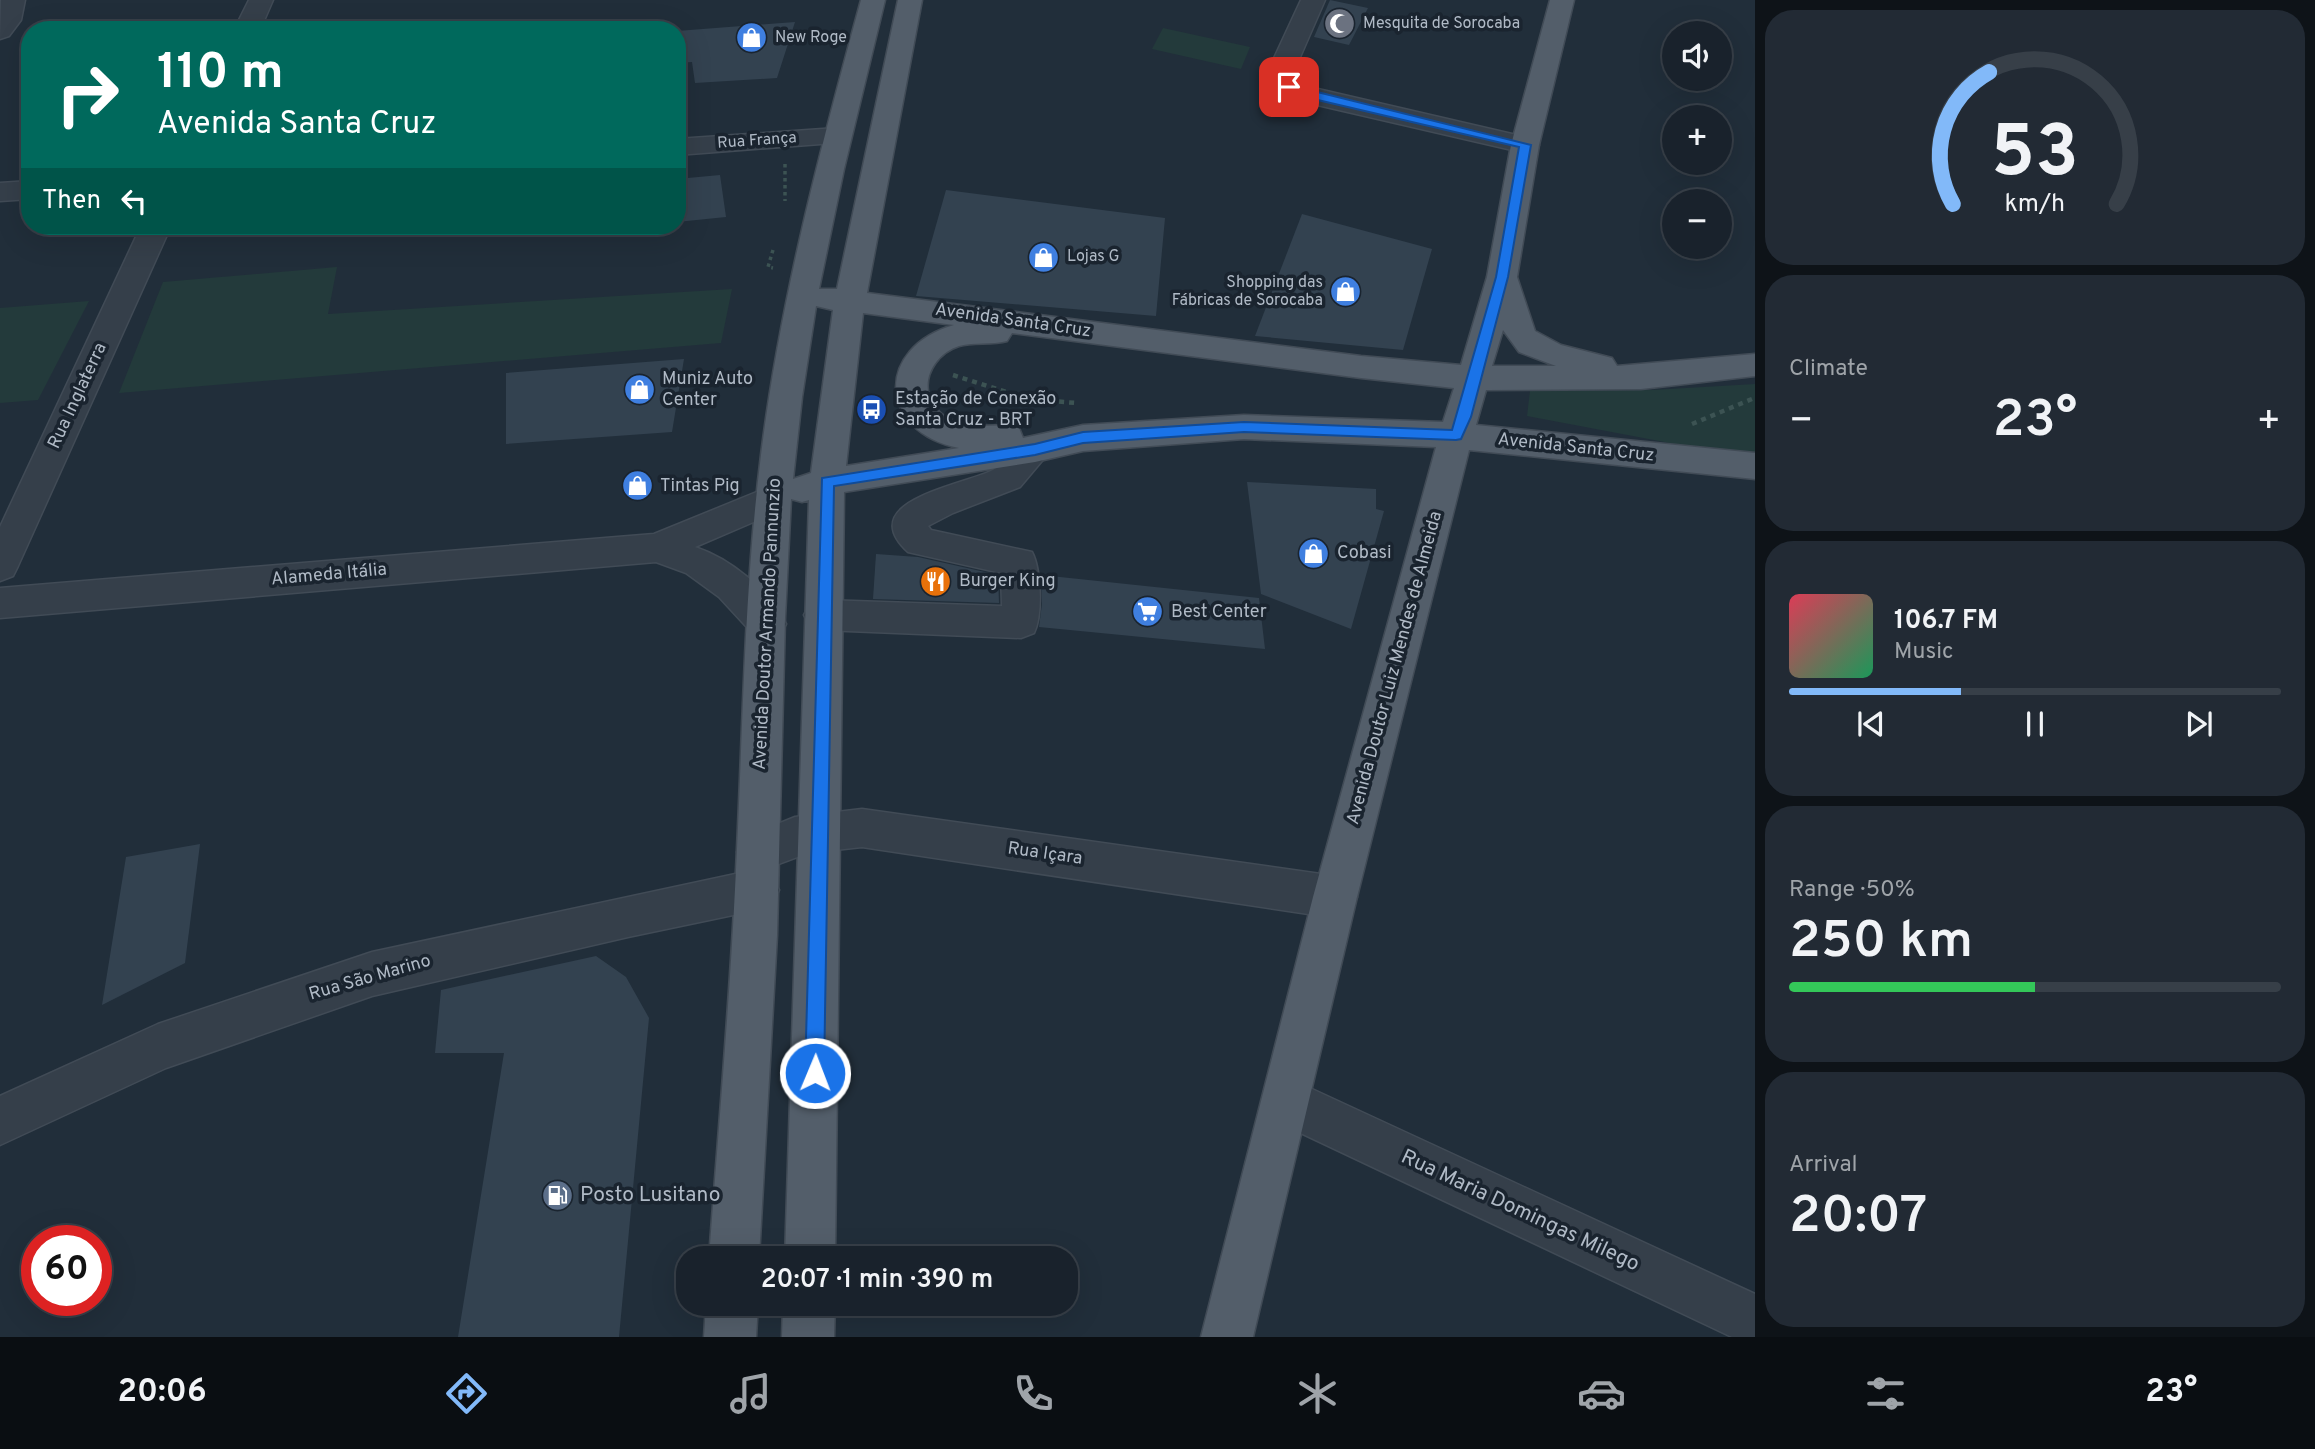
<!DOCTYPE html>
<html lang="en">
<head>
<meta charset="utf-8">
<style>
	body { margin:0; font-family:Overpass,sans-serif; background:#222a34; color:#f1f3f6; height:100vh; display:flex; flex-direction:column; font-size:26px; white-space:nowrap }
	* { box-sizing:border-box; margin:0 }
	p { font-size:23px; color:#9fa4a9 }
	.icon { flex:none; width:38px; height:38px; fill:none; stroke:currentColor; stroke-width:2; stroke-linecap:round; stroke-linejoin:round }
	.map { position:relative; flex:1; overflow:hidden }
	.panel { display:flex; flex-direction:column; gap:10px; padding:10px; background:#0e1318; width:560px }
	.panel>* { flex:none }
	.hud { position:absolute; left:21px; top:21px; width:665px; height:214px; border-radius:28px; box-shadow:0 7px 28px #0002,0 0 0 2px #373f48; background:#00695c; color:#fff; overflow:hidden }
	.fabs { position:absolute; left:1662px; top:21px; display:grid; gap:14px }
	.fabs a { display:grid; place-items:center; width:70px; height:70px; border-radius:50%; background:#19222c; box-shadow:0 7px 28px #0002,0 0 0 2px #373f48; font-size:35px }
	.speed { position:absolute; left:21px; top:1225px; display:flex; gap:14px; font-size:35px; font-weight:700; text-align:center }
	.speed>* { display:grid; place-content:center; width:91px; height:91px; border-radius:50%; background:#19222c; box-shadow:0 7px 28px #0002,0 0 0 2px #373f48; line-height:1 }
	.speed .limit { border:10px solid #d22; background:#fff; color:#111 }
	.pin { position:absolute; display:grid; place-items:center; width:60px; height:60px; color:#fff; margin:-30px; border-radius:14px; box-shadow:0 4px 10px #0006 }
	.me { position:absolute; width:77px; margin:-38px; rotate:1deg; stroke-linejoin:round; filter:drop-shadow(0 0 5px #0008) }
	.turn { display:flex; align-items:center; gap:24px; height:147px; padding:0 21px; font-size:32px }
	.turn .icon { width:91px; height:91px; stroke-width:2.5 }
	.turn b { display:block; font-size:49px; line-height:60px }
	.then { display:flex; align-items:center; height:66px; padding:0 21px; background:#0003; gap:14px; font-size:26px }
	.big { font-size:52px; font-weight:600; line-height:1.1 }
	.panel .tile { flex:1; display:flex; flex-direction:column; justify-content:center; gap:10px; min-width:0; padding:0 24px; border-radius:28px; background:#222a34 }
	.panel .dial { align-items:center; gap:0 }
	.dial svg { height:182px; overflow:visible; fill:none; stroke:#373f48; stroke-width:7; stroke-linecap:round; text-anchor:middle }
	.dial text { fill:#f1f3f6; stroke:none }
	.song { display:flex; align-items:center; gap:21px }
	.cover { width:84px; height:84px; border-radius:10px; background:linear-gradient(135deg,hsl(350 70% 55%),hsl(150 70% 35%)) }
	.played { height:7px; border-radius:4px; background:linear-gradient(90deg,#82b9f9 35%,#373f48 35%) }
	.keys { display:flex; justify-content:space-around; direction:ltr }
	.heat { display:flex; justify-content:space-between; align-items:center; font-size:38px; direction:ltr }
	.charge { height:10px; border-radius:5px; background:linear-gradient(90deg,#34c759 50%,#373f48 0) }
	.trip { position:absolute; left:676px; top:1246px; width:402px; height:70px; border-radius:28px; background:#19222c; box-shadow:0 7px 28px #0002,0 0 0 2px #373f48; font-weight:600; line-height:70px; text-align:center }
	.dock { display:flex; height:112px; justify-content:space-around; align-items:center; background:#0a0e12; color:#9fa4a9 }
	.dock .icon { width:49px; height:49px }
	.dock .selected { color:#82b9f9 }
	.dock b { font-size:32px; color:#f1f3f6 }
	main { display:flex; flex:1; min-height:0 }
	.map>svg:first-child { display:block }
	.green { fill:#233a3b }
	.building { fill:#334250 }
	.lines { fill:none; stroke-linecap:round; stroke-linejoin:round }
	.minor-casing { stroke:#414b56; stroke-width:3 }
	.major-casing { stroke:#414b56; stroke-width:3 }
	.path-far1 { stroke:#3c5353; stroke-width:3.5; stroke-dasharray:3.5 3.5; stroke-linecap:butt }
	.path { stroke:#3c5353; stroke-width:4.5; stroke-dasharray:5 5; stroke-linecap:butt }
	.minor { fill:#353f4a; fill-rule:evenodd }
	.major { fill:#535e6a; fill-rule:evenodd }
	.route { fill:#1a73e8; stroke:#114b97; stroke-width:2 }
	.labels { text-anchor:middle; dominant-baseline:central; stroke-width:7; stroke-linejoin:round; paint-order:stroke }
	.far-poi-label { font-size:16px; fill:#b0bac6; stroke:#1a242f; text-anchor:start }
	.far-street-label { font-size:16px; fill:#b0bac6; stroke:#1a242f }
	.street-label { font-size:18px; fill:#b0bac6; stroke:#1a242f }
	.poi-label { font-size:18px; fill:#b0bac6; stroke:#1a242f; text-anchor:start }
	.near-poi-label { font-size:21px; fill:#b0bac6; stroke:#1a242f; text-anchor:start }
	.near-street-label { font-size:21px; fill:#b0bac6; stroke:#1a242f }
</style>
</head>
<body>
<main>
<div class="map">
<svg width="1755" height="1337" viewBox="0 0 1755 1337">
	<rect width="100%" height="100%" fill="#212e3a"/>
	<g class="green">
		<polygon points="1163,28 1250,47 1241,69 1152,49"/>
		<polygon points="337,267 328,314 732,289 721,343 119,393 163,282"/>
		<polygon points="89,301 38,400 0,403 0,308"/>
		<polygon points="1755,384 1755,454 1691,447 1527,416 1530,391 1652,390"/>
	</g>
	<g class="building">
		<polygon points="1330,0 1368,8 1349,45 1314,37"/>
		<polygon points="795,22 777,78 695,83 692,62 677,63 677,31"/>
		<polygon points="720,175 726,217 677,222 677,179"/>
		<polygon points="946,190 1165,218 1156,316 916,296"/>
		<polygon points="1302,214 1432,249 1403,350 1255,336"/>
		<polygon points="684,359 672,432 506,444 506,373"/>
		<polygon points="1247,482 1376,489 1376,509 1384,511 1351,629 1261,594"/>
		<polygon points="876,554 918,557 998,575 999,603 873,599"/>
		<polygon points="1041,575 1259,598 1265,649 1039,627 1042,604"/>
		<polygon points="200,844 185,963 102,1005 126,857"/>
		<polygon points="596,956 626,977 649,1018 619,1337 458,1337 504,1053 435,1053 441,990"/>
	</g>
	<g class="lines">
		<defs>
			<g id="minor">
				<polygon points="1,0 25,0 21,20 9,36 0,39"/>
				<polygon points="249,0 273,0 260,30 234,30"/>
				<polygon points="1301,0 1325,0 1294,71 1297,79 1305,86 1525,137 1535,139 1539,145 1535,151 1525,153 1287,98 1276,88 1268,71"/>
				<polygon points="837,128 847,130 851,136 847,142 677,155 677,139"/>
				<polygon points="30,181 30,199 0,201 0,183"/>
				<polygon points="141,226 171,226 18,566 13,576 0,581 0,527"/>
				<path d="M1035,436L1047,440L1052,449L1020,487L953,513L928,526L931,530L1032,552C1041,569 1043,615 1034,633L1021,638L823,630L810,626L804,615L810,604L823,600L1002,606L1001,573L908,552C853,501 961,486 993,470C1010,461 1016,442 1035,436Z"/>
				<path d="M774,485L786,488L791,498L786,508L695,547C731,559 769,590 786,624L780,635L767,640L754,635L719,597L686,573L656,562L0,618V588L654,534Z"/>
				<polygon points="862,809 1335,876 1350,882 1357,897 1350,912 1335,918 862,847 808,853 760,871 772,876 779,890 772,904 757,910 628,937 372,996 166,1068 0,1145 0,1096 158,1024 372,952 754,870 743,866 737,852 743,838 795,817"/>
				<polygon points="1286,1077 1755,1294 1755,1337 1732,1337 1269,1118 1262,1101 1269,1084"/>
			</g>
			<g id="major">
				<path d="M861,0H885L844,169L819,289H837L898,0H922L867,293L1361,356L1461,365L1487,277L1511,145L1550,0H1574L1539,145L1517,277L1535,331L1561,345L1612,358L1617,366L1755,354V376L1641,389L1486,390L1476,425L1755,453V479L1469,450L1357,897L1253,1337H1201L1313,897L1436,447L1244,439L1083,451L1035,462L844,492L835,1258H785L809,500L802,502L791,499L785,618L777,935L759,1258H709C718,1135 729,1012 735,889C743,744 743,599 761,455C780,301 820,150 861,0ZM816,306L833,310L811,473L793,479L802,397ZM863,313L954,325C874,348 878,432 959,448L846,466ZM1503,330L1519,352L1556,366H1492ZM1012,333L1361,378L1454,388L1443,422L1244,415L1083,425L1023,438L1019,428C998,422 975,430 955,422C941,416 931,406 928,391C925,371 940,352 959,346C975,342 991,345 1007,341Z"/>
				<polygon points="706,1304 758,1304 756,1337 704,1337"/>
				<polygon points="783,1304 835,1304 834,1337 782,1337"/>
			</g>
		</defs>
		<use href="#minor" class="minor-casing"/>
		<use href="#major" class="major-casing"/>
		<g class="path-far1">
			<polyline points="785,164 785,201"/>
			<polyline points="773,250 768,267 773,268"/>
		</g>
		<g class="path">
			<polyline points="953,375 1028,399 1076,403"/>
			<polyline points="1692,424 1752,399"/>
		</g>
		<use href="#minor" class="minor"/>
		<use href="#major" class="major"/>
	</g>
	<polygon class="route" points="1285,84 1531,145 1508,277 1471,417 1461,439 1456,440 1244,432 1083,443 1035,455 834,486 824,1073 822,1080 815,1083 808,1080 805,1073 822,478 1035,444 1083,432 1244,422 1452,430 1496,277 1519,147 1292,94 1285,89"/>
	<defs>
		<symbol id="mosque-disc" viewBox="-11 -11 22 22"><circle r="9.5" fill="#6b7280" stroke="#1a242f"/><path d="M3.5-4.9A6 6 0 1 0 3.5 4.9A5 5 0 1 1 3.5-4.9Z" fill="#fff"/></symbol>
		<symbol id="shop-disc" viewBox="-11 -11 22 22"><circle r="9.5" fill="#3f7fe0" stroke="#1a242f"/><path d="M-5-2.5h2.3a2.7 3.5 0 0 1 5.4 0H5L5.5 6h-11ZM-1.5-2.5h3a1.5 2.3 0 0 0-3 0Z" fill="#fff"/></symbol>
		<symbol id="bus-disc" viewBox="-11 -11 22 22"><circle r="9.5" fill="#1a4fb4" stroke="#1a242f"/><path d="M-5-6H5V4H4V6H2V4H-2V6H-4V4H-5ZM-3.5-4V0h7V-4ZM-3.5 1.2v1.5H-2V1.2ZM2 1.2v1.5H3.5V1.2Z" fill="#fff"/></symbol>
		<symbol id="restaurant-disc" viewBox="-11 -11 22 22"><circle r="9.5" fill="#e8710a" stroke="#1a242f"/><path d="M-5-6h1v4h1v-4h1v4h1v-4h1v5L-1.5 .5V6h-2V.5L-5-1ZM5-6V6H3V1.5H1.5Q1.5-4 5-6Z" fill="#fff"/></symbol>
		<symbol id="supermarket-disc" viewBox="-11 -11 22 22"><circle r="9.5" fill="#3f7fe0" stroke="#1a242f"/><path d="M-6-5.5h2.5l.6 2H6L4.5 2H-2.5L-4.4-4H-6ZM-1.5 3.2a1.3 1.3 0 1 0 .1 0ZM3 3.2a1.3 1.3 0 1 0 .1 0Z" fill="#fff"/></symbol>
		<symbol id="fuel-disc" viewBox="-11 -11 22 22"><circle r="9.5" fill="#5c6f8a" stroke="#1a242f"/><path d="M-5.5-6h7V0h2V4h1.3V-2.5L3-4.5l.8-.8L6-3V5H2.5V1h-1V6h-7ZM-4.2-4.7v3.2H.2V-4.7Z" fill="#fff"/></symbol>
	</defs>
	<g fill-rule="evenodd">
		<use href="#mosque-disc" x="1322" y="6" width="35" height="35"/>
		<use href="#shop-disc" x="734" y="20" width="35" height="35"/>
		<use href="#shop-disc" x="1026" y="240" width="35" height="35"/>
		<use href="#shop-disc" x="1328" y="274" width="35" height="35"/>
		<use href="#shop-disc" x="622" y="372" width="35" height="35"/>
		<use href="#bus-disc" x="854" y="392" width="35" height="35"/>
		<use href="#shop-disc" x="620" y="468" width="35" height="35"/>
		<use href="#shop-disc" x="1296" y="536" width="35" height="35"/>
		<use href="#restaurant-disc" x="918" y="564" width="35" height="35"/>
		<use href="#supermarket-disc" x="1130" y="594" width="35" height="35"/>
		<use href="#fuel-disc" x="540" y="1178" width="35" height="35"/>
	</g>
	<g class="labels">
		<g class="far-poi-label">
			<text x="1363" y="24">Mesquita de Sorocaba</text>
			<text x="775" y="38">New Roge</text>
			<text x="1067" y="257">Lojas G</text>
			<text x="1323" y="283" text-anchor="end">Shopping das<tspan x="1323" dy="18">Fábricas de Sorocaba</tspan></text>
		</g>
		<g class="far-street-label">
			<text transform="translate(757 141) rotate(-4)">Rua França</text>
		</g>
		<g class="street-label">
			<text transform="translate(1013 321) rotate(8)">Avenida Santa Cruz</text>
			<text transform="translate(78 396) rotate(-65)">Rua Inglaterra</text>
			<text transform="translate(1576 448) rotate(6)">Avenida Santa Cruz</text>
			<text transform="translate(329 575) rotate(-5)">Alameda Itália</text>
			<text transform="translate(768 624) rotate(-87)">Avenida Doutor Armando Pannunzio</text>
			<text transform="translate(1395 668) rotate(-75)">Avenida Doutor Luiz Mendes de Almeida</text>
			<text transform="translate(1045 854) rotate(8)">Rua Içara</text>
			<text transform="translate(370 978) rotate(-16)">Rua São Marino</text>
		</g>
		<g class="poi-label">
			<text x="662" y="379">Muniz Auto<tspan x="662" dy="21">Center</tspan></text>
			<text x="895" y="399">Estação de Conexão<tspan x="895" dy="21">Santa Cruz - BRT</tspan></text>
			<text x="660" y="486">Tintas Pig</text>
			<text x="1337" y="553">Cobasi</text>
			<text x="959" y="581">Burger King</text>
			<text x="1171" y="612">Best Center</text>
		</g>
		<g class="near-poi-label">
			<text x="580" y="1195">Posto Lusitano</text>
		</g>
		<g class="near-street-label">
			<text transform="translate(1520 1211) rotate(25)">Rua Maria Domingas Milego</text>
		</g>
	</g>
</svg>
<div class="fabs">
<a><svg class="icon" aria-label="sound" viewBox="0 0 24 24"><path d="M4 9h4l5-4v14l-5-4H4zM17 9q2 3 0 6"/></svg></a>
<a>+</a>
<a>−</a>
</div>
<div class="speed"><div class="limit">60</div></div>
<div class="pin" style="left:1289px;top:87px;background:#d93025"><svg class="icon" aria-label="arrive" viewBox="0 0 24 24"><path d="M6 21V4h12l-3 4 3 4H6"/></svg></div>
<svg class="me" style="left:815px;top:1073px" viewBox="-20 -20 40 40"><circle r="17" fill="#1a73e8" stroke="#fff" stroke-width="3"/><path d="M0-11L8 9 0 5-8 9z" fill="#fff"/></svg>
<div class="trip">20:07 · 1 min · 390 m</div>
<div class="hud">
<div class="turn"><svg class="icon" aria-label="right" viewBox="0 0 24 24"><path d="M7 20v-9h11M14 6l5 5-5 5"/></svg><div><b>110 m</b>Avenida Santa Cruz</div></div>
<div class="then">Then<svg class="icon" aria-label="left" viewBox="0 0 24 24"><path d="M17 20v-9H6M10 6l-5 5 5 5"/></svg></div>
</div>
</div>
<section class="panel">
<div class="tile dial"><svg viewBox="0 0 100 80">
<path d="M14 69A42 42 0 1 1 86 69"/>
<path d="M14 69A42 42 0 0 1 30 11" stroke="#82b9f9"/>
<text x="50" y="56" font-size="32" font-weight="700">53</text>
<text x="50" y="72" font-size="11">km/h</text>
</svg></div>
<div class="tile"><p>Climate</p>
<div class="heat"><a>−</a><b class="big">23°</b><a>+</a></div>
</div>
<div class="tile">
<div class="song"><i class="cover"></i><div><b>106.7 FM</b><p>Music</p></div></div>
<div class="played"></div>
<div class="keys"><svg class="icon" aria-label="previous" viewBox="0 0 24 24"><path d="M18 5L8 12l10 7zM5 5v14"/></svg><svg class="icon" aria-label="pause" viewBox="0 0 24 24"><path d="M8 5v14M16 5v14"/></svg><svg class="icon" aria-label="next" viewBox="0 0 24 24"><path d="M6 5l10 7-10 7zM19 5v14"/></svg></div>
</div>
<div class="tile"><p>Range · 50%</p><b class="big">250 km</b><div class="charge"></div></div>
<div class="tile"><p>Arrival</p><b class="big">20:07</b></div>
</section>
</main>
<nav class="dock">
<b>20:06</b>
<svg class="icon selected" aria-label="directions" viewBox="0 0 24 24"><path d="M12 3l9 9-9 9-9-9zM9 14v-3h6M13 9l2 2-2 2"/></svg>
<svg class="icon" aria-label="music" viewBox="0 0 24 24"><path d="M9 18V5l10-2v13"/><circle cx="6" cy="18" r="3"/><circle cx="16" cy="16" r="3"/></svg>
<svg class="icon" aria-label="phone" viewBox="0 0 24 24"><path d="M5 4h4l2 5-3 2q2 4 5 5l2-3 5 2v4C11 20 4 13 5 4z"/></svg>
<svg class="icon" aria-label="climate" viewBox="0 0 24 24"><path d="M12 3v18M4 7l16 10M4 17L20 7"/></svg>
<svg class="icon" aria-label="car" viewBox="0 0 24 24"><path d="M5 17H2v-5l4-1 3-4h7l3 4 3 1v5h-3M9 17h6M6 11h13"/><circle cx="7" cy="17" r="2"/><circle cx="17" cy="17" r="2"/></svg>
<svg class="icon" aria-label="filters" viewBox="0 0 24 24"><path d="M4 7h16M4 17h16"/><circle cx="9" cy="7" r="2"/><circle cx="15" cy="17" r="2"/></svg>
<b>23°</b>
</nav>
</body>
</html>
